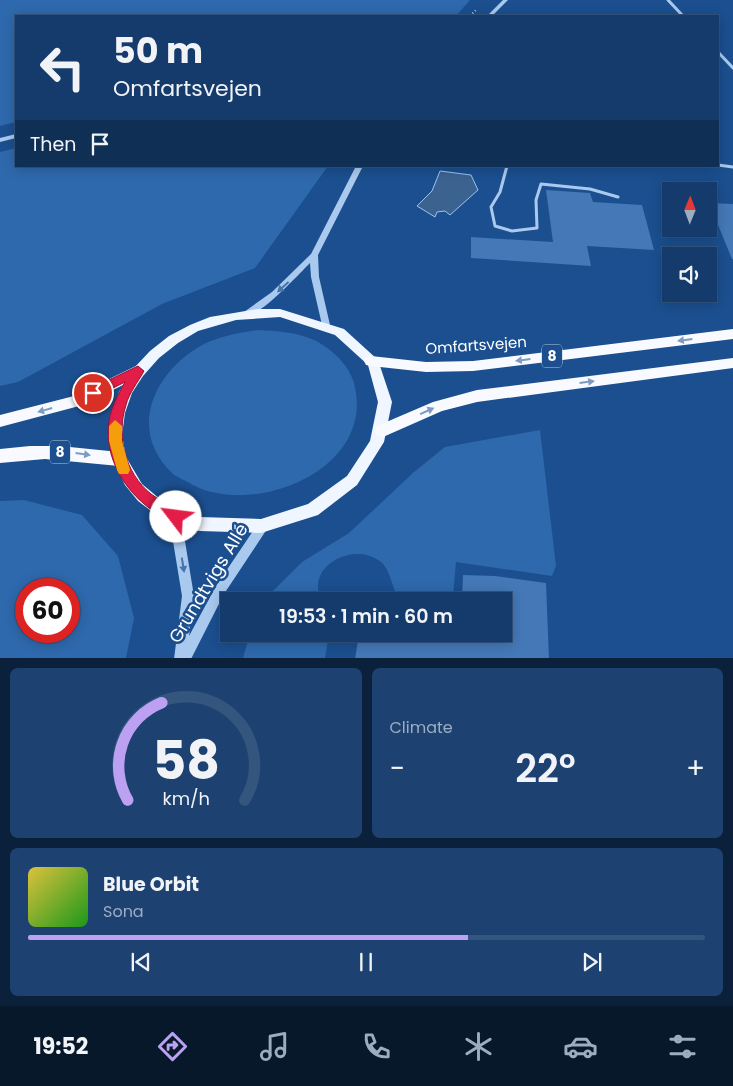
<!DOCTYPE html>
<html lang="en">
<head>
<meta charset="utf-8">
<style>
	body { margin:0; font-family:Poppins,sans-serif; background:#1d4271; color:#f1f3f6; height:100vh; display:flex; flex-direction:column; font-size:19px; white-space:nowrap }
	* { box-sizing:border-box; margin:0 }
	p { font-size:16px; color:#9dadc1 }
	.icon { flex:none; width:28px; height:28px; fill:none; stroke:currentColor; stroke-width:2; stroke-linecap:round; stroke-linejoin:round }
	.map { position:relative; height:658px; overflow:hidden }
	.details { display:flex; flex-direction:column; gap:10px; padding:10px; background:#0b203b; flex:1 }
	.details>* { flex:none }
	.hud { position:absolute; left:15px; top:15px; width:704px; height:152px; border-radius:0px; box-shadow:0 2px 12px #0003,0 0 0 1px #33557e; background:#143b6b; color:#f1f3f6; overflow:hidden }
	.needle { width:32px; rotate:1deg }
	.tools { position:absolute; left:662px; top:182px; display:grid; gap:10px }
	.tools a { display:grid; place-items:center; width:55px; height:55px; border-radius:0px; background:#143b6b; box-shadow:0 2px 12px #0003,0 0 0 1px #33557e; font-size:25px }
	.speed { position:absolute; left:15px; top:578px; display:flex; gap:10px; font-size:25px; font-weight:700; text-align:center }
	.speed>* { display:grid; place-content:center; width:65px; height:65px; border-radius:50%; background:#143b6b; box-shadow:0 2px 12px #0003,0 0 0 1px #33557e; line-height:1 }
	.speed .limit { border:8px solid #d22; background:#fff; color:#111 }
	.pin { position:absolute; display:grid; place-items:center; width:42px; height:42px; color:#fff; margin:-21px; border:2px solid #fff; border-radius:50%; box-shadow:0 1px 5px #0007 }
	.me { position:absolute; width:55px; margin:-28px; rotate:300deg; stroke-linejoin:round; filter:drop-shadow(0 0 4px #0008) }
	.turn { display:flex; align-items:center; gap:18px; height:105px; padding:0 15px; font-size:22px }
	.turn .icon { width:65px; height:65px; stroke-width:2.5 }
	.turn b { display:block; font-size:35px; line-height:42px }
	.then { display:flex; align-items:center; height:48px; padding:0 15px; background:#0003; gap:10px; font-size:19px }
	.big { font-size:38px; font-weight:600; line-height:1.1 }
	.details .tile { flex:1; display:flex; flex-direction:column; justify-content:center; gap:8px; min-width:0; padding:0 18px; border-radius:8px; background:#1d4271 }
	.details .dial { align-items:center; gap:0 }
	.dial svg { height:130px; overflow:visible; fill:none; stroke:#33557e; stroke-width:7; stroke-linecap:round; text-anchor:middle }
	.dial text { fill:#f1f3f6; stroke:none }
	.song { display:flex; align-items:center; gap:15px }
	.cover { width:60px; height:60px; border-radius:8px; background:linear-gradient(135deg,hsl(50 70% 55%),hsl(120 70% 35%)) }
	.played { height:5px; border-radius:2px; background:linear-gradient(90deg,#bca0f2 65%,#33557e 65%) }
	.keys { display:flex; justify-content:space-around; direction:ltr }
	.heat { display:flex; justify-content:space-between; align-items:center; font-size:28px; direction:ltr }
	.details .tiles { flex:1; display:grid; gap:10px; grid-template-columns:1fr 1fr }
	.tile:last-child { grid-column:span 2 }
	.trip { position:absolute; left:220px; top:592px; width:292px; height:50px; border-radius:0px; background:#143b6b; box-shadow:0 2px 12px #0003,0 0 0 1px #33557e; font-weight:600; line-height:50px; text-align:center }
	.tab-bar { display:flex; height:80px; justify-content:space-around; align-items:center; background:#08182b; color:#9dadc1 }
	.tab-bar .icon { width:35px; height:35px }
	.tab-bar .on { color:#bca0f2 }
	.tab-bar b { font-size:22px; color:#f1f3f6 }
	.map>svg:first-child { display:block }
	.green { fill:#2e69ad; fill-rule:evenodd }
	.water { fill:#3c6290; stroke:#9cc4f0 }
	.building { fill:#4478b7 }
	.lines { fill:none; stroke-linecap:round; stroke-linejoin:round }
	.path { stroke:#a9c9ee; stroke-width:2; stroke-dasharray:1 2.5; stroke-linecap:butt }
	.service { stroke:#a9c9ee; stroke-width:3 }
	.minor { stroke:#a9c9ee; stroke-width:3 }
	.tertiary { fill:#a9c9ee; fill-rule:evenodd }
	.primary { fill:#f0f6ff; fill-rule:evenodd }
	.trunk { fill:#f8faff; fill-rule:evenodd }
	.oneway { fill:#4674ac }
	.oneway2 { fill:#7e9cc1 }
	.route { fill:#e11d48; stroke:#92132f }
	.slow { fill:#f59e0b }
	.labels { text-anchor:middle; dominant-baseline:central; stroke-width:5; stroke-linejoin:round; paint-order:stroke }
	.shield { fill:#1b4f8f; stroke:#bbcadd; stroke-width:1 }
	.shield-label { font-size:14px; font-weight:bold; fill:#fff }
	.street-label { font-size:15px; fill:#fff; stroke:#1b4f8f }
	.near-street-label { font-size:18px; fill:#fff; stroke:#1b4f8f }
</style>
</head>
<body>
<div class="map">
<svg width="733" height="659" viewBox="0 0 733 659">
	<rect width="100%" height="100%" fill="#1b4f8f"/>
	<g class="green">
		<polygon points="0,0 470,0 456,16 16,16 16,122 0,126"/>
		<polygon points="16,148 16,166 328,166 255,268 162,304 18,382 0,386 0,152"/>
		<path d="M258,330C277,331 296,332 314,340C331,348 349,365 354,383C370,443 316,484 263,493C239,497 214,496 193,485C187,481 178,478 173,474C128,432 152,376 197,348C215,337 237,333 258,330Z"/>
		<path d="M540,430L556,566L552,576L456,562L453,596L395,591C391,581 388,565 378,560C351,542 304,568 322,601H263L302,562L349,533L414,472L445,447Z"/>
		<path d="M24,500L82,515L118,556L134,618L126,658H0V501ZM26,589H69V631H26Z"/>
		<polygon points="250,634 329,634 325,658 243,658"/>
	</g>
	<polygon class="water" points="440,171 471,175 478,190 450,215 445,211 437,212 435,217 417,206 432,191"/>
	<g class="building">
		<polygon points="546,190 590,193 593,202 642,205 654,250 587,246 591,266 471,258 471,237 553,242"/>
		<polygon points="709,203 733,204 733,259 732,259"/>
		<polygon points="463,575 495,576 546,583 549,659 355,659 359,634 504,634 504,601 462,601"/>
		<polygon points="365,591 391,595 390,601 363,601"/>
	</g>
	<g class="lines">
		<polyline class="path" points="470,16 477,9"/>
		<g class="service">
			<polyline points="718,165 733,167"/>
			<polyline points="507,166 500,192 491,207 495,226 512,231 537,228 536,200 541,184 590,189 618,197"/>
		</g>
		<g class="minor">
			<polyline points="668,0 683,16"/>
			<polyline points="718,52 733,68"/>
		</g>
		<g class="tertiary">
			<polygon points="503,0 508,0 492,16 487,16"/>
			<polygon points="16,134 16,138 0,142 0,138"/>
			<path d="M356,166H363L318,255L319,277L330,325L329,327H323L322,325L311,277L310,263C299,274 258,319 244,316L243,314L244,312L272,292L311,254Z"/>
			<polygon points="175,512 179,513 181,517 194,596 189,636 216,586 259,522 263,521 267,522 269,526 224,594 191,659 174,659 182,596 169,517 171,513"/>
		</g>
		<path class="primary" d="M258,309H280L344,329L378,360L392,402L384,442L357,485L318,515L261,533L200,531L190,529L155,514L138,501L125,485L112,458L108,435L111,413L119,392L134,368L150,351L169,336L190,325L210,317ZM280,317L335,335L368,365L378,402L370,441L347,476L308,504L261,519L200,517L183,512L166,504L142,484L126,457L122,435L125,413L132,393L143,376L159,358L178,343L198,331L236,320Z"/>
		<g class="trunk">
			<polygon points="733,329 733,339 473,371 426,372 371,366 366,365 364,361 366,357 371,356 426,362 473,361"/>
			<polygon points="733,358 733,368 477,402 442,411 383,437 377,436 375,431 377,426 433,402 477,390"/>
			<polygon points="138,365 143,367 145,371 143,375 83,405 0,427 0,415 74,396"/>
			<polygon points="30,446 60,446 119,452 125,454 127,459 125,464 119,466 45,459 0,463 0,449"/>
		</g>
	</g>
	<defs><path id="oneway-solid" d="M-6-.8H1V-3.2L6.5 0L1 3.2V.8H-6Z" transform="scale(1.25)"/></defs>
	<g class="oneway">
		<use href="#oneway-solid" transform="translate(283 287) rotate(138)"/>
		<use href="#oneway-solid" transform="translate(183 565) rotate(81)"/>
	</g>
	<g class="oneway2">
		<use href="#oneway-solid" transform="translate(685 340) rotate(173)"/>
		<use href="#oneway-solid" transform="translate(523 360) rotate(173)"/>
		<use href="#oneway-solid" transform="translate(587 382) rotate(-7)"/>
		<use href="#oneway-solid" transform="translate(45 410) rotate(164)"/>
		<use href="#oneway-solid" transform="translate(427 411) rotate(-24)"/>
		<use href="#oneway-solid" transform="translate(83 454) rotate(8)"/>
	</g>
	<path class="route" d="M138,366L144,371C138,382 129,393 126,405C116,436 125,473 151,494C160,501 171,506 181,512L183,517L181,521L176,523C136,508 102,465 109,421C111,407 118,395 125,382L93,398L86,393L88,390Z"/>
	<polygon class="slow" points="115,420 122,426 122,441 130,470 128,474 119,474 117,470 109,441 109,426"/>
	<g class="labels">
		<g class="shield">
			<rect x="542" y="344.5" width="20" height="23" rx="4"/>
			<rect x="50" y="440.5" width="20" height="23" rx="4"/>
		</g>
		<g class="shield-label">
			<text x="552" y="356">8</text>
			<text x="60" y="452">8</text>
		</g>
		<g class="street-label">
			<text transform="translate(476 345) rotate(-4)">Omfartsvejen</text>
		</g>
		<g class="near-street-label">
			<text transform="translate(208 583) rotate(-59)">Grundtvigs Allé</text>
		</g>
	</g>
</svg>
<div class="tools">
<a><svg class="needle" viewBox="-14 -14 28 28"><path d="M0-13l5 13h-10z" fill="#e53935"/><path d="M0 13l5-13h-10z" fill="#9dadc1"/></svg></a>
<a><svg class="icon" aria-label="sound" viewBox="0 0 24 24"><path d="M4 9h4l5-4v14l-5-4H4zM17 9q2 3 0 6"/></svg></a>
</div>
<div class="speed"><div class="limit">60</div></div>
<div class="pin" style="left:93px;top:393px;background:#d93025"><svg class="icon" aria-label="arrive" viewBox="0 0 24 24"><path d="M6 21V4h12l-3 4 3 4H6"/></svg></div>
<svg class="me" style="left:176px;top:517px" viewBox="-20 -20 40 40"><circle r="19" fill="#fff"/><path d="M0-13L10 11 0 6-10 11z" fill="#e11d48"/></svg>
<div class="trip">19:53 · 1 min · 60 m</div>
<div class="hud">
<div class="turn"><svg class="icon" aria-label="left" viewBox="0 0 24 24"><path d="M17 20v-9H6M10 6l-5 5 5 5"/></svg><div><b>50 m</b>Omfartsvejen</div></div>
<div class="then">Then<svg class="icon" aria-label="arrive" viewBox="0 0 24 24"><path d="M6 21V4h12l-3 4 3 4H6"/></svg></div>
</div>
</div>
<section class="details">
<div class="tiles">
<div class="tile dial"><svg viewBox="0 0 100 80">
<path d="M14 69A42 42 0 1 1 86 69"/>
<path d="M14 69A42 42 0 0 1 35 9" stroke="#bca0f2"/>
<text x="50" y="56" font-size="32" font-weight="700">58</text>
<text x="50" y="72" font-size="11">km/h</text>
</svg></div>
<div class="tile"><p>Climate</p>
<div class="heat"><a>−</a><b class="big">22°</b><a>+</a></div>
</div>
<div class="tile">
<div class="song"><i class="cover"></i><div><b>Blue Orbit</b><p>Sona</p></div></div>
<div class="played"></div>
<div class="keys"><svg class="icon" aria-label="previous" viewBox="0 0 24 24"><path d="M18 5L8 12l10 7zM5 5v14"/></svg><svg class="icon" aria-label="pause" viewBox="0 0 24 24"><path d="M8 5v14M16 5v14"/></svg><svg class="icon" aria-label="next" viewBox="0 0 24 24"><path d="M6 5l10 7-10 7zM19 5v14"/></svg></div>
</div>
</div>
</section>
<nav class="tab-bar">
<b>19:52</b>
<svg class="icon on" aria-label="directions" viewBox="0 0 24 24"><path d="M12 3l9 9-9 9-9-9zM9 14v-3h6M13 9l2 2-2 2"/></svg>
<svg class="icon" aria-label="music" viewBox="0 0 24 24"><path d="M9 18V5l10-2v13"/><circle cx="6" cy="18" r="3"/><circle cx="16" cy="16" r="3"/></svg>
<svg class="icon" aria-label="phone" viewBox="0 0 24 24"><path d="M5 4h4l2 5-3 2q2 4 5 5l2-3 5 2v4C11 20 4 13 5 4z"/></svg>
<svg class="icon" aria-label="climate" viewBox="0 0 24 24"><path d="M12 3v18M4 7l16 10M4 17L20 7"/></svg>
<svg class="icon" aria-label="car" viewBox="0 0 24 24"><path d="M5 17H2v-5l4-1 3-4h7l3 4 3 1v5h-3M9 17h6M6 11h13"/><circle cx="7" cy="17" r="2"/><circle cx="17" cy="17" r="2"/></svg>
<svg class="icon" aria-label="filters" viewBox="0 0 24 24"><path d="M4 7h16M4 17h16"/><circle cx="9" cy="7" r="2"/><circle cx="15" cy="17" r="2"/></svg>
</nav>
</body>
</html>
